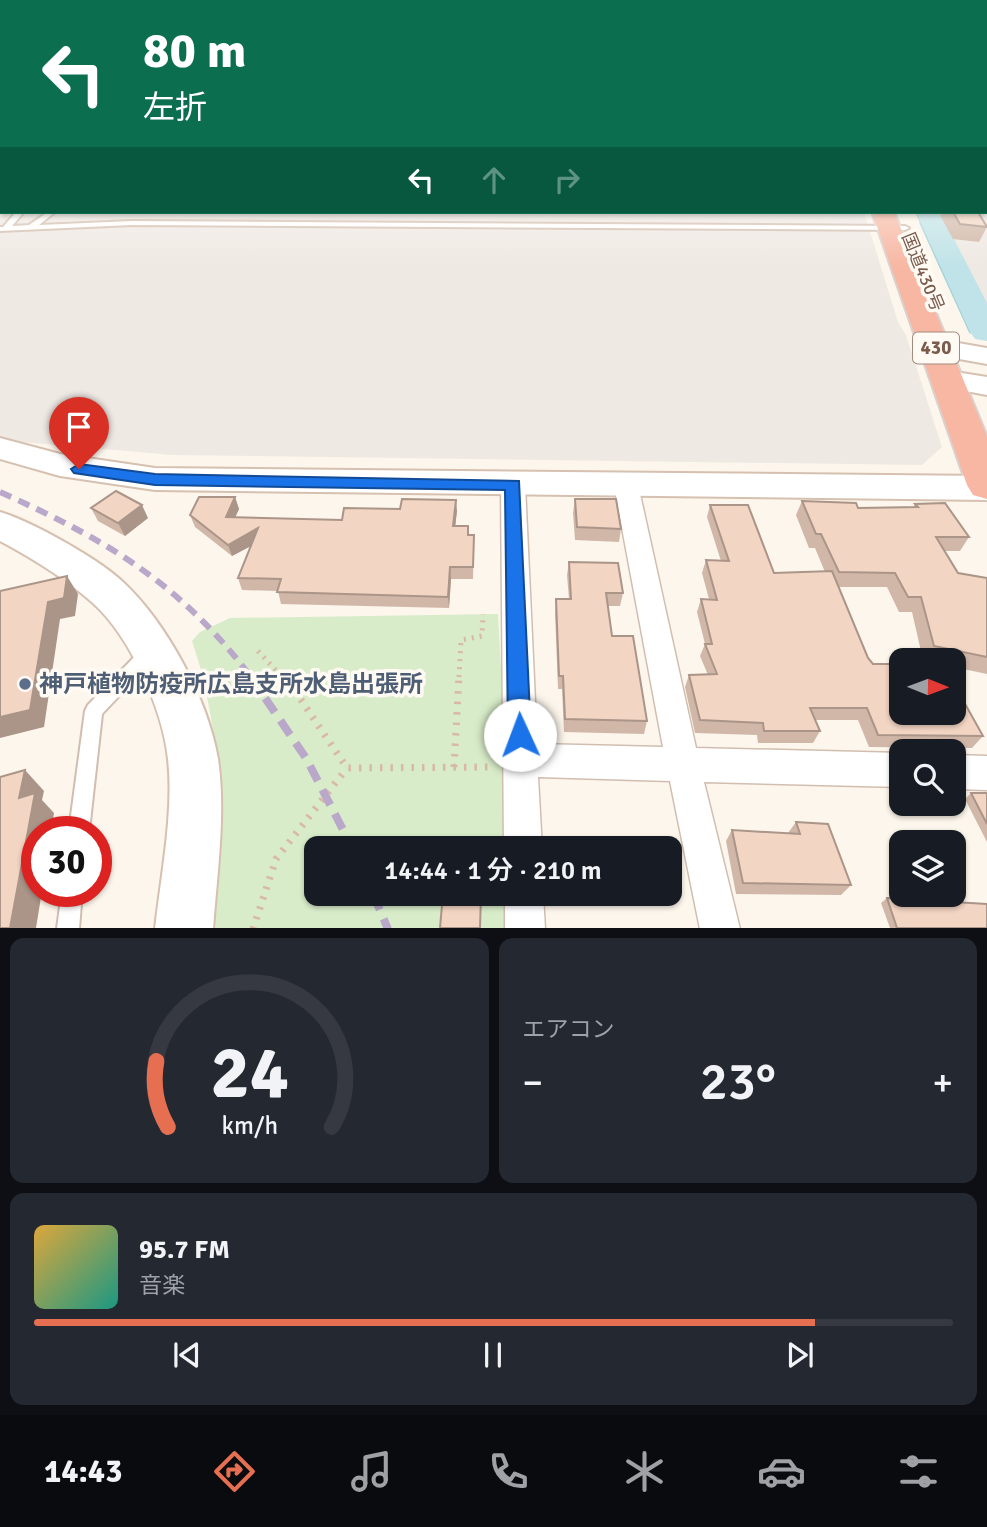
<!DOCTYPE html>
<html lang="ja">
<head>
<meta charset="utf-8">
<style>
	body { margin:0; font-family:Signika,"Noto Sans JP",sans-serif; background:#242831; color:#f1f3f6; height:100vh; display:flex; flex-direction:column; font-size:26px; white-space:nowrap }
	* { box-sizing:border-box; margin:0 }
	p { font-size:23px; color:#9ea1a6 }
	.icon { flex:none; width:38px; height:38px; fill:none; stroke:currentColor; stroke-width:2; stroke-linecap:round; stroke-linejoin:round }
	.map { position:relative; height:928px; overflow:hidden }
	.panel { display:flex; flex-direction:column; gap:10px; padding:10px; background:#0d0f14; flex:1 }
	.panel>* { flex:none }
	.banner { position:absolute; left:0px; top:0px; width:987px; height:214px; box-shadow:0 2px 5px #0004; background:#0b6e4f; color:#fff; overflow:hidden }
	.needle { width:46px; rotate:91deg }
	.tools { position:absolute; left:889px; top:648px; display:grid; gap:14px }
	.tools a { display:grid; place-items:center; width:77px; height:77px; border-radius:14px; background:#171b24; box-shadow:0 2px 5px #0004; font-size:35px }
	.speed { position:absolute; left:21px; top:816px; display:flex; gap:14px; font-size:35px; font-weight:700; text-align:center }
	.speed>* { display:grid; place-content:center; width:91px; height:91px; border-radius:50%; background:#171b24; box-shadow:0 2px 5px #0004; line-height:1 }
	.speed .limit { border:10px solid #d22; background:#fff; color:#111 }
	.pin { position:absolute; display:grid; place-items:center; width:60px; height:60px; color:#fff; margin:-72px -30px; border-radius:50% 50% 50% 0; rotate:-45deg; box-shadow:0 0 7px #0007 }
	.pin .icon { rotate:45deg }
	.me { position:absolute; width:77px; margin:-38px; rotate:358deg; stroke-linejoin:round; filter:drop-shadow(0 0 5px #0008) }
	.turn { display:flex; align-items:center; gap:24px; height:147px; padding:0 28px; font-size:32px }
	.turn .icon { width:91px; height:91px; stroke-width:2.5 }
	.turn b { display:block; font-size:49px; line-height:60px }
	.lanes { display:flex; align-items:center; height:66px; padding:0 28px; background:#0003; justify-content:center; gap:35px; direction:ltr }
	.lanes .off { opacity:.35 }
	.big { font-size:52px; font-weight:600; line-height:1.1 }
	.panel .card { flex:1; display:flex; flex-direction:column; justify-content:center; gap:10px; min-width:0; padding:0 24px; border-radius:14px; background:#242831 }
	.panel .dial { align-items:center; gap:0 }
	.dial svg { height:182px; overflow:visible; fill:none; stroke:#363941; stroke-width:7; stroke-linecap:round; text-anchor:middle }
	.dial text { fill:#f1f3f6; stroke:none }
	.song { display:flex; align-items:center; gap:21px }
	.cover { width:84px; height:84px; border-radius:10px; background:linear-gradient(135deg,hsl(40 70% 55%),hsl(170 70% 35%)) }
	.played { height:7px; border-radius:4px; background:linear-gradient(90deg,#e76f51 85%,#363941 85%) }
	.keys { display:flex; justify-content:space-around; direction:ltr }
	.heat { display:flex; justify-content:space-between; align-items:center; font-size:38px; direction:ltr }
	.panel .tiles { flex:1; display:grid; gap:10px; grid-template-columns:1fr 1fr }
	.card:last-child { grid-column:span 2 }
	.trip { position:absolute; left:304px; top:836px; width:378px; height:70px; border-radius:14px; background:#171b24; box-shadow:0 2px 5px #0004; font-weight:600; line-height:70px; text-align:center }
	.tab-bar { display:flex; height:112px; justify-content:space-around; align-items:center; background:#090b0e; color:#9ea1a6 }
	.tab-bar .icon { width:49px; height:49px }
	.tab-bar .current { color:#e76f51 }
	.tab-bar b { font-size:32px; color:#f1f3f6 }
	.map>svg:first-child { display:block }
	.industrial { fill:#efe9e4 }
	.green { fill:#d8ecc9 }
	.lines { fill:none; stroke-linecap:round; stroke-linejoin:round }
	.stream-far1 { stroke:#a5d3da; stroke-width:3.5 }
	.stream { stroke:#a5d3da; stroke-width:5 }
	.river { fill:#bfe3e8; fill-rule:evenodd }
	.lane-casing { stroke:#d1beb0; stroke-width:4 }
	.street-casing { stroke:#d1beb0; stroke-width:3 }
	.secondary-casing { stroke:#d6c0b0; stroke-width:4 }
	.highway-casing { stroke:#dad1cd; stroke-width:4 }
	.path-far1 { stroke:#d9b8a5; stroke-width:5; stroke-dasharray:2 6; stroke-linecap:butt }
	.path { stroke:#d9b8a5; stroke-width:7; stroke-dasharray:2.5 8; stroke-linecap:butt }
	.lane { fill:#fff; fill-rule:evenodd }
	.street { fill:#fff; fill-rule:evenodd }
	.secondary { fill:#fff; fill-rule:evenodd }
	.highway { fill:#f7b7a3; fill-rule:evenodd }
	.rail-far1 { stroke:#b9a8c9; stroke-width:6; stroke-dasharray:12 8; stroke-linecap:butt }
	.rail { stroke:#b9a8c9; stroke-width:8; stroke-dasharray:17 10; stroke-linecap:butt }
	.wall { fill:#d1b7a8 }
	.shaded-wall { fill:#aa9588 }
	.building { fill:#f3d5c3; stroke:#aa9588; stroke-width:2 }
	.route { fill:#1a73e8; stroke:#114b97; stroke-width:2 }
	.service-dot { fill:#5c6f8a; stroke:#fffaf3; stroke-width:2.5 }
	.labels { text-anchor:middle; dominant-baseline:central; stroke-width:7; stroke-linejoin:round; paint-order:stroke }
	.far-street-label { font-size:18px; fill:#7a5c4d; stroke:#fffaf3 }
	.shield { fill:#fffaf3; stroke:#a28b7f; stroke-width:2 }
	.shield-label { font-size:19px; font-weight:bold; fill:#7a5c4d }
	.near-service-label { font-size:24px; font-weight:bold; fill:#4e5e75; stroke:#fffaf3; text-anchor:start }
</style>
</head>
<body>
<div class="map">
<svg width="987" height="929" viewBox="0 0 987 929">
	<rect width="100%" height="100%" fill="#fdf6ec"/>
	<g class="industrial">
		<polygon points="0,137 2,212 864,212 898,322 906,335 942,447 922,465 172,455 0,440"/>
		<polygon points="985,189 987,189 987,325 932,212 985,212"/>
	</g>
	<polygon class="green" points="498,614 505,745 505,849 317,849 317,894 505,894 505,928 210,928 222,776 203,676 192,641 200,632 230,618"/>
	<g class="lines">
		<polyline class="stream-far1" points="917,212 923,225"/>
		<polyline class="stream" points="922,223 971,331"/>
		<polygon class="river" points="916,212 940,212 987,303 987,341 975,339 970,332"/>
		<defs>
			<g id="lane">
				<polygon points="2,155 2,159 0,160 0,156"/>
				<polygon points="985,184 987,185 987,189 985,189"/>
				<polygon points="0,208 2,208 2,212 4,212 0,212"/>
				<polygon points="16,212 24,212 12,226 29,225 48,212 55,212 39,225 132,221 905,226 909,228 905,230 132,225 0,231 0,227 3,227"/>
				<polygon points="147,648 153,650 155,655 153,660 102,714 89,831 69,831 85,711 88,705 141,650"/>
				<polygon points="62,891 82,891 79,929 57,929"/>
			</g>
			<g id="street">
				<polygon points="513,477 521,479 525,485 537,744 663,747 614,485 618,479 634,479 638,485 696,748 901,753 901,787 704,782 740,929 700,929 670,781 538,777 542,849 504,849 501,485 505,479"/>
				<polygon points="954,755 987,756 987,790 954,789"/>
				<polygon points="505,894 543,894 545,929 505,929"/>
			</g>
			<g id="secondary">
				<polygon points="2,137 2,147 0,148 0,138"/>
				<polygon points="935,339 987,348 987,364 926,353 922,347 926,341"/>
				<polygon points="949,371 987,377 987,395 939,386 935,380 939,374"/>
				<polygon points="0,438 60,454 155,468 987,476 987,500 155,490 60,476 0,459"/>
				<path d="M0,512C31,521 101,560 124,583C167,624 208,699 218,759C226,812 217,875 213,929H155C161,875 174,812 168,759C163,710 130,636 93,603C66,579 32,558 0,541Z"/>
			</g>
			<polygon id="highway" points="872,212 894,212 987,437 987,499 973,495 967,485"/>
		</defs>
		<use href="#lane" class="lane-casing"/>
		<use href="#street" class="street-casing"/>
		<use href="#secondary" class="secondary-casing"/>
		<use href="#highway" class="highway-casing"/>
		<g class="path-far1">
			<polyline points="258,651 282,677"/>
			<polyline points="459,677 461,640 482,636 483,614"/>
		</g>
		<g class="path">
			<polyline points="280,676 297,694 347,768 493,767"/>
			<polyline points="454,767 459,676"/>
			<polyline points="253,929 276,859 347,768"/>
		</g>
		<use href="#lane" class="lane"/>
		<use href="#street" class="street"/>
		<use href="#secondary" class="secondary"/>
		<use href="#highway" class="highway"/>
		<path class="rail-far1" d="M0,492C105,539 180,583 251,677"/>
		<g class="rail">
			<polyline points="250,676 306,758 353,849"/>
			<polyline points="373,894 388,929"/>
		</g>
	</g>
	<g class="wall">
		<polygon points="940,212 978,212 987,227 979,242 953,239 941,217"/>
		<polygon points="235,497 239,509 235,517 342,520 457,511 455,526 469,535 474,535 473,579 451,579 449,608 281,604 278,591 242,590 238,578 251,546 232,556 195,527 190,515"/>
		<polygon points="575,499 621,529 619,542 575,540 573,513"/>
		<polygon points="802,501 858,508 913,507 915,504 969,537 960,551 945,551 958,573 987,578 987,674 954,667 954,660 923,660 912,612 899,612 887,587 839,587 868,658 873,664 983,736 972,748 869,747 858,720 815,720 820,731 813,743 758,743 757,735 695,733 685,687 689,675 708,675 700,656 705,644 697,612 701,599 709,599 702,573 706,560 721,561 707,517 710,505 774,573 825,572 815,548 809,548 796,515"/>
		<polygon points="91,508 148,518 125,536 98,521"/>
		<polygon points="569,562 623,593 620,606 608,606 612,636 647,721 644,734 564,732 562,689 558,689 555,612 556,599 569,599 567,575"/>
		<polygon points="971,793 987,793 987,842 965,799"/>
		<polygon points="796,822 851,885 841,895 736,894 726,841 732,830 788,833"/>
		<polygon points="887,898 987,928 890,928 881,903"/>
	</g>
	<g class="shaded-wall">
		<polygon points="235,497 239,509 230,529 226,517"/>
		<polygon points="456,500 457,511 454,537 453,526"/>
		<polygon points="142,505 148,518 125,536 118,523"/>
		<polygon points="258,528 262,540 232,556 228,545"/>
		<polygon points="450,567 451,579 449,608 448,597"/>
		<polygon points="67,576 78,594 75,616 60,619 44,727 0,738 0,717 48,602"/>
		<polygon points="25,770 44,791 42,800 54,813 51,831 37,831 37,891 42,891 36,928 10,928 19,798"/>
	</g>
	<g class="building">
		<polygon points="953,212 978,212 987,227 960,224"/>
		<polygon points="116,491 142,505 118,523 91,508"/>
		<polygon points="199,497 235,497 226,517 342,520 344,508 400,509 402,499 456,500 453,526 468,526 468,535 474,535 473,567 450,567 448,597 277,592 281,579 238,578 258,528 228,545 190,515"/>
		<polygon points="575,499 616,499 621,529 577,527"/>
		<polygon points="802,501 856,503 858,508 918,507 915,504 945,503 969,537 936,537 958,573 987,578 987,657 934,646 921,597 908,597 895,573 839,572 821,534 816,534"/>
		<polygon points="710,505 748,505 774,573 832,571 868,658 873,664 901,664 901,712 954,712 954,684 983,736 878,735 867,708 810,708 820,731 764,731 763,723 700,720 689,675 717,674 705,644 712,644 701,599 717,600 706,560 729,561"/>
		<polygon points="569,562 618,563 623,593 606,593 612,636 633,636 647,721 565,719 563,676 559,676 556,599 571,599"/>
		<polygon points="67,576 64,598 48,602 30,710 0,717 0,591"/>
		<polygon points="25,770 19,798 35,793 10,928 0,928 0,777"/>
		<polygon points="971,793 987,793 987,824"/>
		<polygon points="796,822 828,824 851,885 743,883 732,830 800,834"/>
		<polygon points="443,894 481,894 480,928 440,928"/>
		<polygon points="887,898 987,904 987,928 897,928"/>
	</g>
	<linearGradient id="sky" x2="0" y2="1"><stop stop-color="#97c7e8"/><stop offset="0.51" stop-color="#fefbf6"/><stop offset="1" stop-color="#fefbf6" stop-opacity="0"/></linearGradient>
	<rect width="987" height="267" fill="url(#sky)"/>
	<polygon class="route" points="79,464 155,474 519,481 531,735 528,742 520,746 512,742 508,735 505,490 155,485 74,473 71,469"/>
	<circle class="service-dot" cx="25" cy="684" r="7"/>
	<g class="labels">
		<g class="far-street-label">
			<text transform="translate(923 272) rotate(68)">国道430号</text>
		</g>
		<rect class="shield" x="913" y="332.5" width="46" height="31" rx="5"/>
		<g class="shield-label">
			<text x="936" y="348">430</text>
		</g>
		<g class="near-service-label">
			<text x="39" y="684">神戸植物防疫所広島支所水島出張所</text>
		</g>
	</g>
</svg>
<div class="tools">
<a><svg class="needle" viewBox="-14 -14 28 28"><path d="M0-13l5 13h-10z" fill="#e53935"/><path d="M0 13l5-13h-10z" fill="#9ea1a6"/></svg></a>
<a><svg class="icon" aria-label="search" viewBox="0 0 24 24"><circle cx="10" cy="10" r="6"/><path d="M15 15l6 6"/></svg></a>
<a><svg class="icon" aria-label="layers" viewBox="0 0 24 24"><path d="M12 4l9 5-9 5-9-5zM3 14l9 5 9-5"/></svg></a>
</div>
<div class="speed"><div class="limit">30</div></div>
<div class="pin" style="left:79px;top:469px;background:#d93025"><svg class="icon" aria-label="arrive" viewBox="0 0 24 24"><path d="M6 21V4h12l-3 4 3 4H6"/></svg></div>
<svg class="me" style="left:520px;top:735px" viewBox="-20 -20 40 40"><circle r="19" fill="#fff"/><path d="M0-13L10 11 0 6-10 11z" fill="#1a73e8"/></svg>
<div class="trip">14:44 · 1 分 · 210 m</div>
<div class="banner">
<div class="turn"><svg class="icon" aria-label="left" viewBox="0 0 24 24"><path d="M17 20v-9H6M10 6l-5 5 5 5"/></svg><div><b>80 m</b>左折</div></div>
<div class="lanes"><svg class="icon" aria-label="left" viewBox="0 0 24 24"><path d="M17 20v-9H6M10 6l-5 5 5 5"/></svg><svg class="icon off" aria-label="ahead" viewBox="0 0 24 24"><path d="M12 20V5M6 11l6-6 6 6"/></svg><svg class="icon off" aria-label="right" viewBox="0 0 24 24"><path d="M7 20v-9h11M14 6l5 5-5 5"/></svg></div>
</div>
</div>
<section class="panel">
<div class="tiles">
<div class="card dial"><svg viewBox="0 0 100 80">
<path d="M14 69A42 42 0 1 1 86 69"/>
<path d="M14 69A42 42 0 0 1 9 40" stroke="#e76f51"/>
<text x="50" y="56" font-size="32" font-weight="700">24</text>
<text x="50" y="72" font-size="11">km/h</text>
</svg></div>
<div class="card"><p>エアコン</p>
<div class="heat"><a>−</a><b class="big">23°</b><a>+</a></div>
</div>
<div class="card">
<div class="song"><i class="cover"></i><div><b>95.7 FM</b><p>音楽</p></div></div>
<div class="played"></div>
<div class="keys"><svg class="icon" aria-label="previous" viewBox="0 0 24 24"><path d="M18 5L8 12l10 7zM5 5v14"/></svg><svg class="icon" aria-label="pause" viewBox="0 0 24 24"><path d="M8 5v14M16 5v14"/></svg><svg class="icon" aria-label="next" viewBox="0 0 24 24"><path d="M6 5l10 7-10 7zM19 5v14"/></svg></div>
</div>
</div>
</section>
<nav class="tab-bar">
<b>14:43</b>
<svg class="icon current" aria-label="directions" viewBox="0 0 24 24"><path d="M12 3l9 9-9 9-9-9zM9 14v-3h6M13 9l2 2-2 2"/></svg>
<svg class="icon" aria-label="music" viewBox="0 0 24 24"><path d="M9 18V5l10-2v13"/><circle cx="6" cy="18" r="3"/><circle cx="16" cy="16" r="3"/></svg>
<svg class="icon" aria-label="phone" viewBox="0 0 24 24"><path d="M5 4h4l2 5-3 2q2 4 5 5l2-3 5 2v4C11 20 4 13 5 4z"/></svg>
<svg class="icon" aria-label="climate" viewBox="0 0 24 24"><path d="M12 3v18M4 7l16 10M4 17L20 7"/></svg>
<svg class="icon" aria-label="car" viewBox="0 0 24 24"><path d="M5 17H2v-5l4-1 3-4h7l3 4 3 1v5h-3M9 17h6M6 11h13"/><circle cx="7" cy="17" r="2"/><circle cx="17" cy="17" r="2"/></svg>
<svg class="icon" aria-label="filters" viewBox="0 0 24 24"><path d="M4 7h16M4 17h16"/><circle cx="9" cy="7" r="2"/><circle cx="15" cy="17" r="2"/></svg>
</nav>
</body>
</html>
